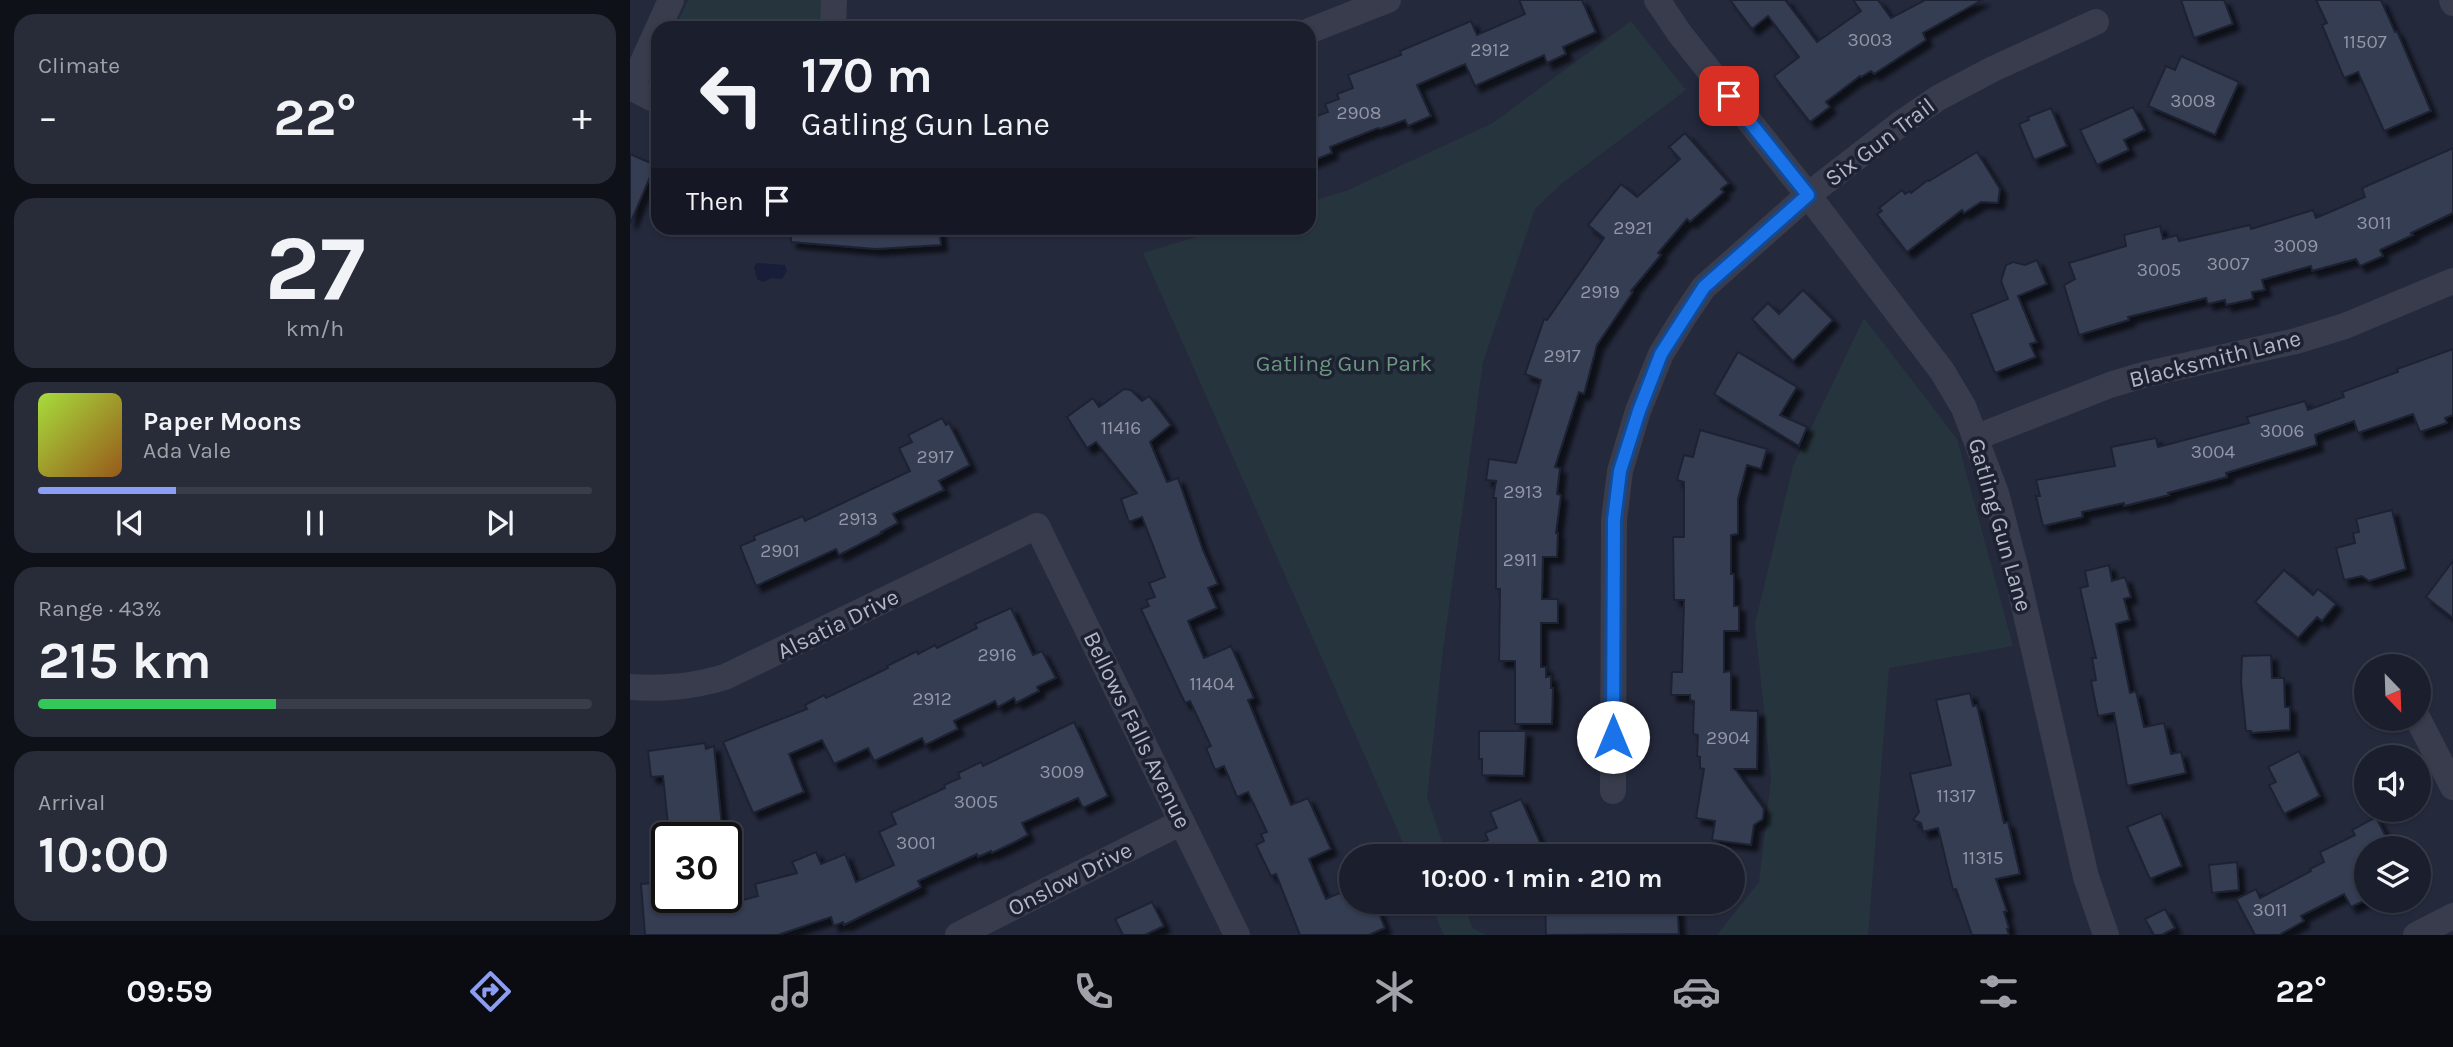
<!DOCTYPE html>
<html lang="en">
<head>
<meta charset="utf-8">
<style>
	body { margin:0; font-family:Karla,sans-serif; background:#282c39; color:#f1f3f6; height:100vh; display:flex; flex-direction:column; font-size:26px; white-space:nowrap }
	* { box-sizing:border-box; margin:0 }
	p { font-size:23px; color:#a0a2aa }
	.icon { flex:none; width:38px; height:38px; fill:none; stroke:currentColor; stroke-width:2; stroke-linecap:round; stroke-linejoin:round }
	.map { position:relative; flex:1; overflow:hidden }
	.panel { display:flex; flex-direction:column; gap:14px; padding:14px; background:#0f1119; width:630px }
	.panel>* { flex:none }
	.hud { position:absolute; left:21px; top:21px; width:665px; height:214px; border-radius:21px; box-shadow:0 2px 5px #0004,0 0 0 2px #393d49; background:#1b1f2d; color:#f1f3f6; overflow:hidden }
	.needle { width:46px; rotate:157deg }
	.buttons { position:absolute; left:1724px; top:654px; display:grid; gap:14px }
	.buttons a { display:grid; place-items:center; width:77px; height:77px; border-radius:50%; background:#1b1f2d; box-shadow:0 2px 5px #0004,0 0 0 2px #393d49; font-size:35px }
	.speed { position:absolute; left:21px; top:822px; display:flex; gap:14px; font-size:35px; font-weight:700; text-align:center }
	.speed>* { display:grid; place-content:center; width:91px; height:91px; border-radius:50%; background:#1b1f2d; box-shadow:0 2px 5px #0004,0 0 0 2px #393d49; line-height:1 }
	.speed .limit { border:4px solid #111; border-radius:10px; background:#fff; color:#111 }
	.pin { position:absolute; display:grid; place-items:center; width:60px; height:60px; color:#fff; margin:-30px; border-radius:14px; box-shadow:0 4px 10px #0006 }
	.me { position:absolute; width:77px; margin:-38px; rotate:0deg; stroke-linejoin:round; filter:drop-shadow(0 0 5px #0008) }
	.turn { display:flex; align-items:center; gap:24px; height:147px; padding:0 35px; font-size:32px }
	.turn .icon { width:91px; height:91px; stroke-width:2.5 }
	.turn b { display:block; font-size:49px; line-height:60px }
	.then { display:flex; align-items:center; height:66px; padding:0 35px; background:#0003; gap:14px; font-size:26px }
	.big { font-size:52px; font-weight:700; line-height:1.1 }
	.panel .card { flex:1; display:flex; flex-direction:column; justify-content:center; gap:10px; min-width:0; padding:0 24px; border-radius:21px; background:#282c39 }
	.panel .dial { align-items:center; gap:0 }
	.dial b { font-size:91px; line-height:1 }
	.song { display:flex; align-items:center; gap:21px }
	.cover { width:84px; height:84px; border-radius:10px; background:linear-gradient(135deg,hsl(80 70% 55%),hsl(30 70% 35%)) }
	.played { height:7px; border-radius:4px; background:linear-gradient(90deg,#8c9df4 25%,#393d49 25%) }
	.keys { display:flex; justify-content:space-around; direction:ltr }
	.heat { display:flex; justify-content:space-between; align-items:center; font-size:38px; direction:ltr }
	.charge { height:10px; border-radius:5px; background:linear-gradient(90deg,#34c759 43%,#393d49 0) }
	.trip { position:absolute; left:709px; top:844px; width:406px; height:70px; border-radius:35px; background:#1b1f2d; box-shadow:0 2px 5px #0004,0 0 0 2px #393d49; font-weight:700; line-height:70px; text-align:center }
	.menu { display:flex; height:112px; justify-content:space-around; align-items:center; background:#0b0c12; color:#a0a2aa }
	.menu .icon { width:49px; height:49px }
	.menu .selected { color:#8c9df4 }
	.menu b { font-size:32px; color:#f1f3f6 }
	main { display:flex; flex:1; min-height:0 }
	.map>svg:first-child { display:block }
	.green { fill:#26353d }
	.water { fill:#181e39 }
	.building { fill:#363c52; stroke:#1f2333; stroke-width:2; filter:url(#shadow) }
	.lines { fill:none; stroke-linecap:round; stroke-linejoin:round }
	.minor { stroke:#383c4c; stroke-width:26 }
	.route-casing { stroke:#114b97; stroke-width:18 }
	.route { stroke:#1a73e8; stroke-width:12 }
	.labels { text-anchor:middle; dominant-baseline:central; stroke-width:7; stroke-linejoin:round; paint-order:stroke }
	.number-label { font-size:19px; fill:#9296a8 }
	.street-label { font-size:23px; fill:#b3b7c7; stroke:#1d2131 }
	.park-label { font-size:23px; fill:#6b977f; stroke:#1d2131 }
</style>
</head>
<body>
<main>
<section class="panel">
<div class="card"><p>Climate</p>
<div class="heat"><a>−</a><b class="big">22°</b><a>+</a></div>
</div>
<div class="card dial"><b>27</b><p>km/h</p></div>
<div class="card">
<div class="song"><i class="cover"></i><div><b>Paper Moons</b><p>Ada Vale</p></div></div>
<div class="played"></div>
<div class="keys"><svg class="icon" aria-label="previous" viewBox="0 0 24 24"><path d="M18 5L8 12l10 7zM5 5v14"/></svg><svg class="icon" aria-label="pause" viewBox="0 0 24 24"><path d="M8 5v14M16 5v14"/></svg><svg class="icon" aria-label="next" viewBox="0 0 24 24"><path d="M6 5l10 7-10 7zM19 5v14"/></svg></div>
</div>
<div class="card"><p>Range · 43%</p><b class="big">215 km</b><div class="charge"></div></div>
<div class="card"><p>Arrival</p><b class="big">10:00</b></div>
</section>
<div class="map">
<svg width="1823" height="935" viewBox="0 0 1823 935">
	<defs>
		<filter id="shadow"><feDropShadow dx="6" dy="6" stdDeviation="2" flood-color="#0009"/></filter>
	</defs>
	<rect width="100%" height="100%" fill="#24293c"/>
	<g class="green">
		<polygon points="58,0 193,0 191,28 45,28"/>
		<polygon points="1001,21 1056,90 931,184 905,209 853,362 813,650 797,797 817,856 779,856 513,253 596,228 679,228 679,202 716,191 863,123"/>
		<polygon points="1234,318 1327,439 1383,646 1259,668 1238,935 1087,935 1129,882 1141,778 1125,624 1163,466"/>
		<polygon points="799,901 833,901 842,928 856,935 814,935"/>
	</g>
	<polygon class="water" points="127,263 155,265 157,271 152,279 141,278 133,282 127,279 124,267"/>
	<g class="building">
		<polygon points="889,0 952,0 966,32 933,47 936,54 917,63 914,55 845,86 835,64 787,85 801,116 778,126 775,120 750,129 748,128 700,147 702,153 679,162 679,119 698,112 695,104 709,99 707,94 723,88 718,75 771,55 770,51 841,21 847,35 895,14"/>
		<polygon points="1100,0 1158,0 1156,1 1187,42 1231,11 1223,0 1248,0 1261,18 1295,0 1352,0 1293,33 1296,40 1244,74 1241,71 1231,77 1230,76 1196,102 1200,107 1180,122 1144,76 1169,57 1138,16 1122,29"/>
		<polygon points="1551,0 1594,0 1603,24 1564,38"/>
		<polygon points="1686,0 1751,0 1765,32 1767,31 1801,111 1754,131 1728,72 1714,78 1692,25 1697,23"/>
		<polygon points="1551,56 1609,82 1585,135 1518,106 1536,66 1545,70"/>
		<polygon points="1503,107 1515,130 1494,140 1499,150 1467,165 1450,130"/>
		<polygon points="1421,108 1437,146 1404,160 1389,124 1399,120 1398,117"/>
		<polygon points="1055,133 1099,183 1091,189 1094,192 1060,222 1057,219 1028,253 1031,255 1001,291 1003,292 967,345 954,394 949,392 925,467 930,468 927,494 931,495 926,533 928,533 927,557 913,557 912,599 928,599 928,623 911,623 911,667 916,667 916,677 921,676 921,688 923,688 922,724 885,724 885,661 869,661 870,589 866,589 866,498 863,498 866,481 856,480 859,459 886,463 911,380 895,374 914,319 917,320 974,238 958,225 991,184 1007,197 1050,159 1039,147"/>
		<polygon points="1823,148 1823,213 1781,233 1783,235 1750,250 1753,256 1730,266 1726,259 1682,271 1681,266 1632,280 1635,290 1622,292 1623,299 1596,305 1595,300 1578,304 1576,298 1498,317 1499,320 1449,335 1434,285 1445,279 1439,263 1496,246 1494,235 1530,226 1533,239 1547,235 1549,241 1620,225 1621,229 1683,210 1686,218 1735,197 1732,188"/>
		<polygon points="1347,152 1370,189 1368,203 1351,202 1334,213 1332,210 1277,252 1247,214 1252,211 1249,208 1272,190 1275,194 1280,191 1281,193 1298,180 1299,181"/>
		<polygon points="0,154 23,164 21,169 23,170 0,224"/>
		<polygon points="161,228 309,228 311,245 246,249 161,242"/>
		<polygon points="1407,260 1417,284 1388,296 1407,342 1400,344 1406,357 1365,373 1341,314 1378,299 1371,281 1376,265 1383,262 1395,265"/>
		<polygon points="1173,290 1203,320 1163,361 1122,319 1138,303 1149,314"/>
		<polygon points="1823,349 1823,415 1815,418 1817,423 1790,432 1783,414 1728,433 1724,421 1685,435 1687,445 1596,473 1597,477 1538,493 1539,495 1494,506 1494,503 1452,512 1453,517 1413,526 1406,496 1410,496 1406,480 1485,466 1481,447 1526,438 1528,447 1619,423 1617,417 1675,401 1678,410 1714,397 1712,392 1768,372 1767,369"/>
		<polygon points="1108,352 1167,387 1150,415 1177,427 1169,446 1084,394"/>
		<polygon points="494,389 501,390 512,401 519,396 541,425 520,442 537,482 548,478 573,550 588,584 578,588 587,608 558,621 574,658 601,646 624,698 618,700 661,805 678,798 701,849 679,859 696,899 721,888 721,901 744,901 755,928 739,935 670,935 646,874 641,876 626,845 634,841 631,834 637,832 618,792 607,797 594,766 585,770 576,748 581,746 560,701 555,703 511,609 519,606 516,600 525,597 519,583 535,577 512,517 499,522 491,499 507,493 466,442 457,448 437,417 463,398 469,407"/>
		<polygon points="312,418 316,425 319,423 340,465 309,481 314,490 263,514 268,523 251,532 252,533 209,555 206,549 126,586 110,546 125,540 124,536 173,516 175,521 280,471 269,448 282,442 278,435"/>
		<polygon points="1070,430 1137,449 1131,469 1117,465 1108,499 1108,534 1101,535 1101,574 1104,574 1104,606 1109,606 1109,631 1094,631 1094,672 1101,671 1101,710 1128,711 1127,769 1105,769 1134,809 1133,819 1124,825 1121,845 1082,840 1085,821 1066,818 1074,769 1070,768 1070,757 1067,756 1068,735 1063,734 1064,701 1060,700 1060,695 1041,695 1042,672 1052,672 1054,600 1044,600 1043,537 1054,537 1054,482 1047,480 1054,455 1063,457"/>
		<polygon points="1762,510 1776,569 1739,581 1732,576 1714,580 1706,548 1725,543 1723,533 1729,532 1726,519"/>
		<polygon points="1823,561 1823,618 1796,597"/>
		<polygon points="1479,565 1482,581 1495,577 1501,597 1494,599 1500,620 1486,624 1500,693 1506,691 1514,727 1534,723 1541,754 1551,752 1556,773 1497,786 1484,713 1468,716 1461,681 1466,680 1462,658 1466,658 1450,588 1458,586 1455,571"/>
		<polygon points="1654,570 1683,595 1688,589 1706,604 1692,621 1687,617 1668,638 1625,602"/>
		<polygon points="381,608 403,655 412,651 426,678 407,687 409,691 386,703 384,698 368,707 365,701 324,721 328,729 295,745 292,738 244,761 238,748 204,764 192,740 159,754 174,792 123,813 93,742 177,709 175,705 194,695 196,698 258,668 257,666 287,651 288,654 305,645 307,648 347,628 345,624"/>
		<polygon points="1641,655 1642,678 1654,678 1655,707 1660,707 1660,730 1622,733 1621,731 1616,731 1611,682 1612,656"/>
		<polygon points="1340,693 1343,706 1347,705 1374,823 1378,822 1390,874 1366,879 1377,911 1374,912 1379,928 1377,929 1379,935 1342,935 1326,889 1323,890 1308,828 1293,832 1291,823 1283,820 1289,812 1280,774 1321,765 1306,700"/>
		<polygon points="444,722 478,796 453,808 448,798 392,823 398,835 387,841 362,853 361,851 348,857 347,854 288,881 291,887 214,925 213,922 204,926 201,917 148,935 15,935 11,884 37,882 37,898 70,898 72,911 128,896 125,884 167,873 162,862 186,852 191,864 215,854 226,882 264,865 249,832 266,824 261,813 315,788 314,785 330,778 328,773 351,762 353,766"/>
		<polygon points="849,731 896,731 894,776 852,775 852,759 849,759"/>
		<polygon points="75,743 76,749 84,746 93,837 66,838 63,822 38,825 33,776 21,777 18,751"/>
		<polygon points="1669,751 1690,796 1654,814 1639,785 1646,782 1638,767"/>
		<polygon points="891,799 910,842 877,856 820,856 858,840 855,833 867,828 860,812"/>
		<polygon points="1531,813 1552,866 1520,879 1497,827"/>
		<polygon points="1746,817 1762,849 1736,849 1736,900 1721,907 1714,894 1671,916 1674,921 1649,935 1625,935 1606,899 1626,889 1630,898 1681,871 1680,869 1694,862 1690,852 1725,835 1722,830"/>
		<polygon points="1607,862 1609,890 1582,893 1579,865"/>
		<polygon points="915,901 1047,901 1049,934 916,935"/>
		<polygon points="522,902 534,926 515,935 493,935 485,919"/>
		<polygon points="1535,909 1545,928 1532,935 1524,935 1515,919"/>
	</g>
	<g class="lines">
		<g class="minor">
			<polyline points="1027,0 1050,34 1178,195 1312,371 1334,408 1366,493 1385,566 1456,877 1476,935"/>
			<polyline points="1822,0 1823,3"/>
			<polyline points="203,28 204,0"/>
			<polyline points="679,31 758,0"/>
			<polyline points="0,87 28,101"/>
			<polyline points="1,88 41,0"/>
			<polyline points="1347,437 1480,385 1513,375 1666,341 1715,326 1823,281"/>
			<path d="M0,687C35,689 61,687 95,677L407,526L607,935"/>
			<polyline points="1788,719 1823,787"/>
			<polyline points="983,791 984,520 990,471 1008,411 1031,354 1055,315 1074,287 1178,195 1270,124 1308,98 1363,69 1466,22"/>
			<polyline points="328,935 552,822"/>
			<polyline points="1786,935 1823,916"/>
		</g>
	</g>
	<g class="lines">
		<defs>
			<polyline id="route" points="983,737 984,520 990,471 1009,411 1031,354 1074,287 1178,195 1099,96"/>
		</defs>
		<use href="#route" class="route-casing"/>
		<use href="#route" class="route"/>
	</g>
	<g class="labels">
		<g class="number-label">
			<text x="1240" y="40">3003</text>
			<text x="1735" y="42">11507</text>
			<text x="860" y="50">2912</text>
			<text x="1563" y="101">3008</text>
			<text x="729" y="113">2908</text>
			<text x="1744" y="223">3011</text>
			<text x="1003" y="228">2921</text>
			<text x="1666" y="246">3009</text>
			<text x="1598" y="264">3007</text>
			<text x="1529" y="270">3005</text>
			<text x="970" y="292">2919</text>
			<text x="932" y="356">2917</text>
			<text x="491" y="428">11416</text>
			<text x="1652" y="431">3006</text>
			<text x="1583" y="452">3004</text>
			<text x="305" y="457">2917</text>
			<text x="893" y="492">2913</text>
			<text x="228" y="519">2913</text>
			<text x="150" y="551">2901</text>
			<text x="890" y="560">2911</text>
			<text x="367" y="655">2916</text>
			<text x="582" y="684">11404</text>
			<text x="302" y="699">2912</text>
			<text x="1098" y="738">2904</text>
			<text x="432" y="772">3009</text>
			<text x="1326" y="796">11317</text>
			<text x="346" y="802">3005</text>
			<text x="286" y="843">3001</text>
			<text x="1353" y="858">11315</text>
			<text x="1640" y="910">3011</text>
		</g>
		<g class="street-label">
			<text transform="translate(1250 142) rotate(-37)">Six Gun Trail</text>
			<text transform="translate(1585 359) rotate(-14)">Blacksmith Lane</text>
			<text transform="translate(1370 525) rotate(74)">Gatling Gun Lane</text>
			<text transform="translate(208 624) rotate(-26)">Alsatia Drive</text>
			<text transform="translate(507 730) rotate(64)">Bellows Falls Avenue</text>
			<text transform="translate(440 879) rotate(-27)">Onslow Drive</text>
		</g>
		<g class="park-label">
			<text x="714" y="363">Gatling Gun Park</text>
		</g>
	</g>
</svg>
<div class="buttons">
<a><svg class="needle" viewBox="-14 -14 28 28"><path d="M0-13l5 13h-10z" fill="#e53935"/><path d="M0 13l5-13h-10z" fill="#a0a2aa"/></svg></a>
<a><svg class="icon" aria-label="sound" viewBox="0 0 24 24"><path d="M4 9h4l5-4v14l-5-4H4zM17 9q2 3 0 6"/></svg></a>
<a><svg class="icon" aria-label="layers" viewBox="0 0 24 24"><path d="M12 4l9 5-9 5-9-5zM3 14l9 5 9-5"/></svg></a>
</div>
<div class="speed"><div class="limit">30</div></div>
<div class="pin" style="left:1099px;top:96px;background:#d93025"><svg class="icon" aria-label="arrive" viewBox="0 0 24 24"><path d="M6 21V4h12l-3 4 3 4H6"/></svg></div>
<svg class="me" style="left:983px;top:737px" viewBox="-20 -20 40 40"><circle r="19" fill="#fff"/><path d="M0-13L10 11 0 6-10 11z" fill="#1a73e8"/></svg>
<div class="trip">10:00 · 1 min · 210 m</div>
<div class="hud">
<div class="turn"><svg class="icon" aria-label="left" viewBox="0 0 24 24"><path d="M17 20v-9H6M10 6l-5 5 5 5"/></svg><div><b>170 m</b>Gatling Gun Lane</div></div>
<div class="then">Then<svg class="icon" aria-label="arrive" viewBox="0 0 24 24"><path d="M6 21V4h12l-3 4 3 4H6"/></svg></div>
</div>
</div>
</main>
<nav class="menu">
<b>09:59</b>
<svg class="icon selected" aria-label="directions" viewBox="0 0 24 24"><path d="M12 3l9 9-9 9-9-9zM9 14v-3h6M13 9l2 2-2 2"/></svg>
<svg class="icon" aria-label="music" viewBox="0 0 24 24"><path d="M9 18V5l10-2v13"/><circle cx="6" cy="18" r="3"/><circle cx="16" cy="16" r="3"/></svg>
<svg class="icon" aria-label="phone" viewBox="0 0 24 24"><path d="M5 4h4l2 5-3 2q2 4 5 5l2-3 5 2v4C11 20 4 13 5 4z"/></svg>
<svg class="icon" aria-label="climate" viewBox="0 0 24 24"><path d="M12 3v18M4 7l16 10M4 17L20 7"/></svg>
<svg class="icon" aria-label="car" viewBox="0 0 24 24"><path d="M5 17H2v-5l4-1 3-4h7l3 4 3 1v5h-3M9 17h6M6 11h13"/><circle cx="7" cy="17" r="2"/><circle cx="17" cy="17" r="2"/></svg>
<svg class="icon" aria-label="filters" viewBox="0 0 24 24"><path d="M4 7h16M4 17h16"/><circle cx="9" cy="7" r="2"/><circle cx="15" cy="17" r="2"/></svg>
<b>22°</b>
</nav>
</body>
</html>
